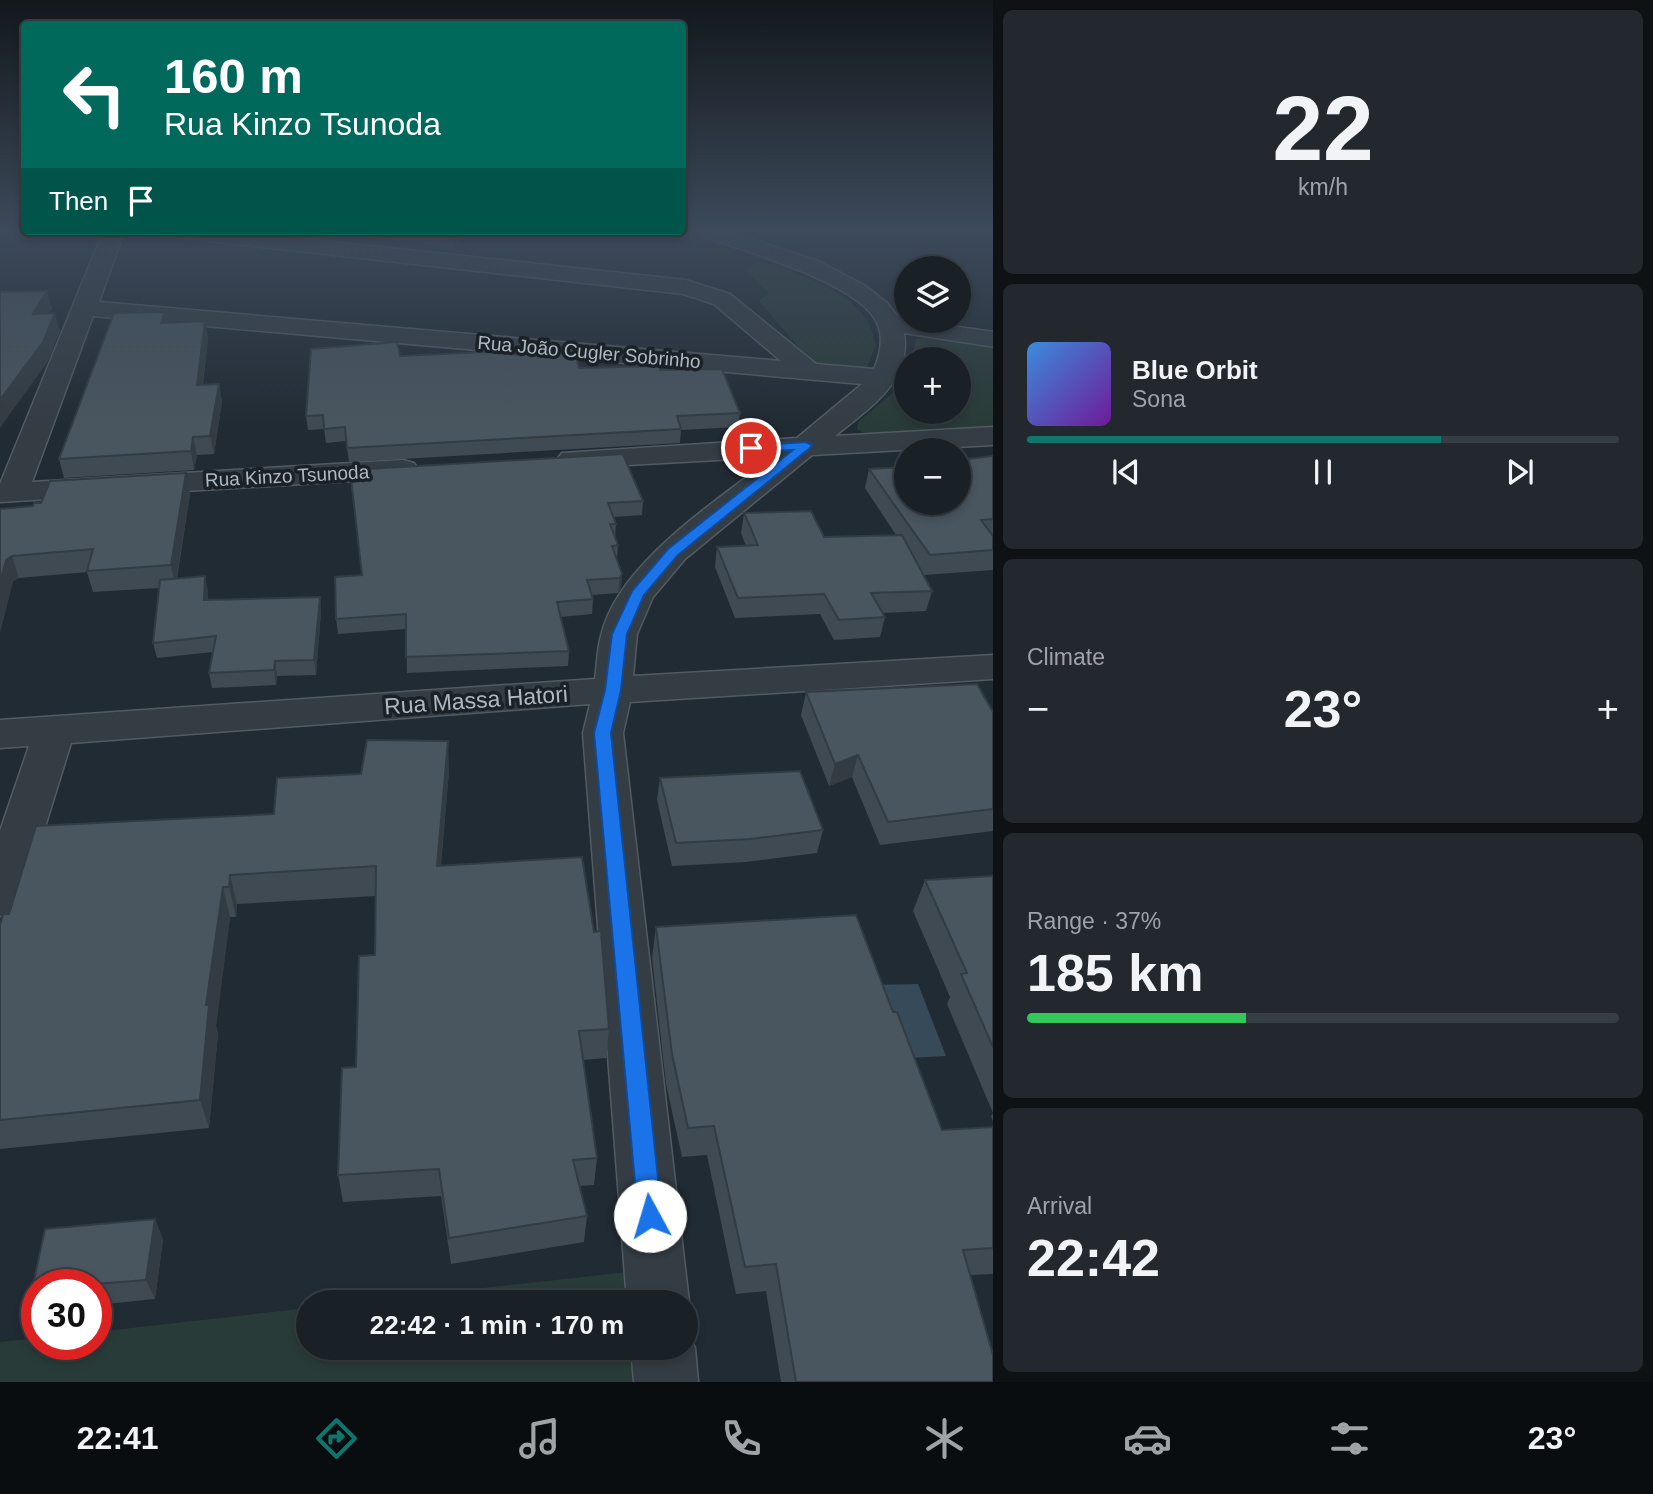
<!DOCTYPE html>
<html lang="en">
<head>
<meta charset="utf-8">
<style>
	body { margin:0; font-family:Arial,sans-serif; background:#22282e; color:#f1f3f6; height:100vh; display:flex; flex-direction:column; font-size:26px; white-space:nowrap }
	* { box-sizing:border-box; margin:0 }
	p { font-size:23px; color:#9fa3a7 }
	.icon { flex:none; width:38px; height:38px; fill:none; stroke:currentColor; stroke-width:2; stroke-linecap:round; stroke-linejoin:round }
	.map { position:relative; flex:1; overflow:hidden }
	.side { display:flex; flex-direction:column; gap:10px; padding:10px; background:#0e1215; width:660px }
	.side>* { flex:none }
	.top-card { position:absolute; left:21px; top:21px; width:665px; height:214px; border-radius:7px; box-shadow:0 4px 10px #0003,0 0 0 2px #373e43; background:#00695c; color:#fff; overflow:hidden }
	.fabs { position:absolute; left:894px; top:256px; display:grid; gap:14px }
	.fabs a { display:grid; place-items:center; width:77px; height:77px; border-radius:50%; background:#192026; box-shadow:0 4px 10px #0003,0 0 0 2px #373e43; font-size:35px }
	.speed { position:absolute; left:21px; top:1269px; display:flex; gap:14px; font-size:35px; font-weight:700; text-align:center }
	.speed>* { display:grid; place-content:center; width:91px; height:91px; border-radius:50%; background:#192026; box-shadow:0 4px 10px #0003,0 0 0 2px #373e43; line-height:1 }
	.speed .limit { border:10px solid #d22; background:#fff; color:#111 }
	.pin { position:absolute; display:grid; place-items:center; width:60px; height:60px; color:#fff; margin:-30px; border:4px solid #fff; border-radius:50%; box-shadow:0 2px 7px #0007 }
	.me { position:absolute; width:77px; margin:-38px; rotate:354deg; stroke-linejoin:round; filter:drop-shadow(0 0 5px #0008) }
	.turn { display:flex; align-items:center; gap:24px; height:147px; padding:0 28px; font-size:32px }
	.turn .icon { width:91px; height:91px; stroke-width:2.5 }
	.turn b { display:block; font-size:49px; line-height:60px }
	.then { display:flex; align-items:center; height:66px; padding:0 28px; background:#0003; gap:14px; font-size:26px }
	.big { font-size:52px; font-weight:700; line-height:1.1 }
	.side .tile { flex:1; display:flex; flex-direction:column; justify-content:center; gap:10px; min-width:0; padding:0 24px; border-radius:10px; background:#22282e }
	.side .dial { align-items:center; gap:0 }
	.dial b { font-size:91px; line-height:1 }
	.song { display:flex; align-items:center; gap:21px }
	.cover { width:84px; height:84px; border-radius:10px; background:linear-gradient(135deg,hsl(210 70% 55%),hsl(280 70% 35%)) }
	.played { height:7px; border-radius:4px; background:linear-gradient(90deg,#0f766e 70%,#373e43 70%) }
	.keys { display:flex; justify-content:space-around; direction:ltr }
	.heat { display:flex; justify-content:space-between; align-items:center; font-size:38px; direction:ltr }
	.charge { height:10px; border-radius:5px; background:linear-gradient(90deg,#34c759 37%,#373e43 0) }
	.trip { position:absolute; left:296px; top:1290px; width:402px; height:70px; border-radius:35px; background:#192026; box-shadow:0 4px 10px #0003,0 0 0 2px #373e43; font-weight:700; line-height:70px; text-align:center }
	.menu { display:flex; height:112px; justify-content:space-around; align-items:center; background:#0a0d0f; color:#9fa3a7 }
	.menu .icon { width:49px; height:49px }
	.menu .selected { color:#0f766e }
	.menu b { font-size:32px; color:#f1f3f6 }
	main { display:flex; flex:1; min-height:0 }
	.map>svg:first-child { display:block }
	.green { fill:#293b38 }
	.water { fill:#364a59 }
	.lines { fill:none; stroke-linecap:round; stroke-linejoin:round }
	.street-casing { stroke:#515b62; stroke-width:3 }
	.street { fill:#343d44; fill-rule:evenodd }
	.wall { fill:#3f4a52 }
	.shaded-wall { fill:#333c42 }
	.building { fill:#49565f; stroke:#333c42; stroke-width:2 }
	.route { fill:#1a73e8; stroke:#114b97; stroke-width:2 }
	.labels { text-anchor:middle; dominant-baseline:central; stroke-width:7; stroke-linejoin:round; paint-order:stroke }
	.far-street-label { font-size:19px; fill:#aeb8c1; stroke:#1a2228 }
	.street-label { font-size:23px; fill:#aeb8c1; stroke:#1a2228 }
</style>
</head>
<body>
<main>
<div class="map">
<svg width="994" height="1382" viewBox="0 0 994 1382">
	<rect width="100%" height="100%" fill="#212b33"/>
	<g class="green">
		<path d="M759,261C795,273 842,285 866,319C871,325 873,337 876,345L866,370L812,363L759,301L768,293L746,270Z"/>
		<polygon points="924,336 993,348 993,430 869,436 857,429 858,422 906,382 906,411 959,411 959,359 912,359 916,339"/>
		<polygon points="628,1272 631,1302 358,1302"/>
		<polygon points="308,1308 308,1348 634,1348 637,1382 0,1382 0,1342 37,1338 37,1344 96,1344 96,1332"/>
	</g>
	<polygon class="water" points="918,984 946,1056 890,1059 867,985"/>
	<g class="lines">
		<defs>
			<g id="street">
				<path d="M103,232H124L99,302L781,361L714,304L683,294L181,238L174,236L171,232H241L686,280L730,294L816,364L874,369C880,355 884,338 877,323C860,283 741,250 702,236L699,232H730L818,261L864,285L887,303L898,317L906,320L994,332V347L904,333C912,382 869,408 835,436L994,427V445L812,455L685,559L653,597L637,634L633,676L994,655V679L630,702L623,733L689,1302L686,1309V1302H627L583,733L590,704L71,743L23,898L16,911L0,916V831L29,746L0,748V720L595,679C597,665 597,650 601,636C617,564 718,500 773,457L572,468L562,465L557,459L562,453L797,438L862,384L93,316L32,482L403,460L414,463L418,469L414,475L403,478L0,502V484Z"/>
				<polygon points="686,1327 695,1348 698,1382 634,1382 631,1348 686,1348"/>
			</g>
		</defs>
		<use href="#street" class="street-casing"/>
		<use href="#street" class="street"/>
	</g>
	<g class="wall">
		<polygon points="371,232 468,232 454,247 372,238"/>
		<polygon points="165,312 167,322 208,338 203,385 219,384 222,402 214,454 197,455 194,470 64,478 59,459"/>
		<polygon points="512,354 579,368 660,370 740,413 738,427 681,430 680,443 349,462 346,441 326,443 324,429 308,430 306,416 400,356"/>
		<polygon points="993,456 993,570 924,575 932,591 926,611 883,613 885,617 880,637 834,640 820,614 735,618 715,567 717,547 746,546 741,533 744,513 824,537 896,535 865,488 869,469 906,502"/>
		<polygon points="350,470 643,501 642,515 614,517 616,524 615,538 618,545 617,559 622,574 621,589 618,593 592,595 593,599 592,614 561,617 569,651 568,666 407,673 406,629 338,634 336,619 362,575"/>
		<polygon points="190,494 177,579 208,591 208,600 320,597 321,612 316,675 277,676 276,685 212,688 209,673 213,652 157,658 153,643 159,588 93,592 87,572 19,578 13,581 0,632 0,509"/>
		<polygon points="806,692 993,712 993,831 880,845 852,777 829,786 801,715"/>
		<polygon points="449,771 441,865 609,1029 606,1058 583,1060 597,1158 594,1185 580,1186 587,1216 584,1242 451,1264 441,1196 343,1202 338,1175 375,955 376,896 237,904 236,917 230,917 216,1026 218,1034 209,1128 0,1149 0,925 9,914 274,814"/>
		<polygon points="660,778 823,830 817,853 746,862 672,866 657,800"/>
		<polygon points="993,876 993,1122 991,1116 993,1113 947,1004 950,997 913,911 925,880"/>
		<polygon points="656,927 893,1012 942,1130 993,1127 993,1274 970,1275 993,1382 781,1382 766,1291 736,1294 707,1155 682,1157 666,1084 652,958"/>
		<polygon points="155,1219 163,1240 155,1299 96,1305 96,1284 37,1284 37,1299 32,1290 45,1229"/>
	</g>
	<g class="shaded-wall">
		<polygon points="456,232 468,232 454,247 454,234"/>
		<polygon points="47,291 52,309 37,332 33,314"/>
		<polygon points="165,312 168,329 161,323"/>
		<polygon points="55,313 60,331 48,361 0,428 0,400"/>
		<polygon points="205,321 208,338 200,403 197,385"/>
		<polygon points="219,384 222,402 214,454 210,436"/>
		<polygon points="193,437 197,455 194,470 191,451"/>
		<polygon points="186,473 190,494 175,587 171,565"/>
		<polygon points="12,556 19,578 13,581 0,632 0,582 6,560"/>
		<polygon points="622,574 621,589 618,593 620,578"/>
		<polygon points="205,576 208,591 207,615 204,600"/>
		<polygon points="320,597 321,612 316,675 314,660"/>
		<polygon points="275,661 277,676 276,685 274,670"/>
		<polygon points="448,741 449,771 438,895 437,866"/>
		<polygon points="858,755 852,777 829,786 835,764"/>
		<polygon points="230,875 237,904 236,917 229,887"/>
		<polygon points="223,887 230,917 216,1026 218,1034 209,1128 200,1100 206,1005"/>
		<polygon points="155,1219 163,1240 155,1299 146,1280"/>
	</g>
	<g class="building">
		<polygon points="433,232 456,232 454,234"/>
		<polygon points="47,291 33,314 55,313 43,342 0,400 0,292"/>
		<polygon points="165,312 161,323 205,321 197,385 219,384 210,436 193,437 191,451 59,459 114,313"/>
		<polygon points="397,342 400,356 511,351 512,354 575,353 579,368 659,366 660,370 722,369 740,413 677,416 681,429 347,448 345,427 324,429 323,415 306,416 311,349"/>
		<polygon points="623,454 643,501 608,503 616,524 610,524 618,545 612,546 622,574 620,578 587,580 593,599 557,602 569,651 406,657 406,614 336,619 335,577 362,575 350,470"/>
		<polygon points="993,456 993,519 981,520 993,536 993,550 930,555 869,469 906,467 906,502 959,502 959,460"/>
		<polygon points="186,473 171,565 87,571 93,549 12,556 6,560 0,582 0,509 33,506 34,503 41,503 50,481"/>
		<polygon points="811,511 824,537 902,535 932,591 871,593 885,617 839,620 824,594 738,598 717,547 758,545 744,513"/>
		<polygon points="205,576 204,600 320,597 314,660 275,661 274,670 209,673 216,636 153,643 160,580"/>
		<polygon points="977,684 993,712 993,809 888,822 858,755 835,764 806,692"/>
		<polygon points="367,740 448,741 437,866 582,857 594,932 601,931 609,1029 579,1031 597,1158 573,1160 587,1216 449,1238 439,1169 338,1175 342,1068 356,1067 359,956 375,955 376,866 230,875 229,887 223,887 206,1005 209,1005 200,1100 0,1120 0,925 3,914 9,914 36,826 274,814 277,778 361,774"/>
		<polygon points="800,771 823,830 750,839 676,843 660,778"/>
		<polygon points="993,876 993,1047 961,974 967,973 925,880"/>
		<polygon points="856,915 893,1012 897,1012 942,1130 993,1127 993,1248 963,1250 993,1355 993,1382 796,1382 776,1264 745,1267 714,1126 688,1128 672,1054 656,927"/>
		<polygon points="155,1219 146,1280 95,1284 37,1284 37,1290 32,1290 45,1229"/>
	</g>
	<linearGradient id="sky" x2="0" y2="1"><stop stop-color="#12181c"/><stop offset="0.54" stop-color="#3d4a5b"/><stop offset="1" stop-color="#3d4a5b" stop-opacity="0"/></linearGradient>
	<rect width="994" height="426" fill="url(#sky)"/>
	<polygon class="route" points="806,442 812,445 810,448 678,555 644,595 627,634 621,690 611,733 662,1216 658,1224 650,1228 641,1224 638,1216 594,733 605,690 612,634 632,591 668,549 793,450 751,452 747,451 747,446"/>
	<g class="labels">
		<g class="far-street-label">
			<text transform="translate(589 352) rotate(5)">Rua João Cugler Sobrinho</text>
			<text transform="translate(287 476) rotate(-3)">Rua Kinzo Tsunoda</text>
		</g>
		<g class="street-label">
			<text transform="translate(476 700) rotate(-4)">Rua Massa Hatori</text>
		</g>
	</g>
</svg>
<div class="fabs">
<a><svg class="icon" aria-label="layers" viewBox="0 0 24 24"><path d="M12 4l9 5-9 5-9-5zM3 14l9 5 9-5"/></svg></a>
<a>+</a>
<a>−</a>
</div>
<div class="speed"><div class="limit">30</div></div>
<div class="pin" style="left:751px;top:448px;background:#d93025"><svg class="icon" aria-label="arrive" viewBox="0 0 24 24"><path d="M6 21V4h12l-3 4 3 4H6"/></svg></div>
<svg class="me" style="left:650px;top:1216px" viewBox="-20 -20 40 40"><circle r="19" fill="#fff"/><path d="M0-13L10 11 0 6-10 11z" fill="#1a73e8"/></svg>
<div class="trip">22:42 · 1 min · 170 m</div>
<div class="top-card">
<div class="turn"><svg class="icon" aria-label="left" viewBox="0 0 24 24"><path d="M17 20v-9H6M10 6l-5 5 5 5"/></svg><div><b>160 m</b>Rua Kinzo Tsunoda</div></div>
<div class="then">Then<svg class="icon" aria-label="arrive" viewBox="0 0 24 24"><path d="M6 21V4h12l-3 4 3 4H6"/></svg></div>
</div>
</div>
<section class="side">
<div class="tile dial"><b>22</b><p>km/h</p></div>
<div class="tile">
<div class="song"><i class="cover"></i><div><b>Blue Orbit</b><p>Sona</p></div></div>
<div class="played"></div>
<div class="keys"><svg class="icon" aria-label="previous" viewBox="0 0 24 24"><path d="M18 5L8 12l10 7zM5 5v14"/></svg><svg class="icon" aria-label="pause" viewBox="0 0 24 24"><path d="M8 5v14M16 5v14"/></svg><svg class="icon" aria-label="next" viewBox="0 0 24 24"><path d="M6 5l10 7-10 7zM19 5v14"/></svg></div>
</div>
<div class="tile"><p>Climate</p>
<div class="heat"><a>−</a><b class="big">23°</b><a>+</a></div>
</div>
<div class="tile"><p>Range · 37%</p><b class="big">185 km</b><div class="charge"></div></div>
<div class="tile"><p>Arrival</p><b class="big">22:42</b></div>
</section>
</main>
<nav class="menu">
<b>22:41</b>
<svg class="icon selected" aria-label="directions" viewBox="0 0 24 24"><path d="M12 3l9 9-9 9-9-9zM9 14v-3h6M13 9l2 2-2 2"/></svg>
<svg class="icon" aria-label="music" viewBox="0 0 24 24"><path d="M9 18V5l10-2v13"/><circle cx="6" cy="18" r="3"/><circle cx="16" cy="16" r="3"/></svg>
<svg class="icon" aria-label="phone" viewBox="0 0 24 24"><path d="M5 4h4l2 5-3 2q2 4 5 5l2-3 5 2v4C11 20 4 13 5 4z"/></svg>
<svg class="icon" aria-label="climate" viewBox="0 0 24 24"><path d="M12 3v18M4 7l16 10M4 17L20 7"/></svg>
<svg class="icon" aria-label="car" viewBox="0 0 24 24"><path d="M5 17H2v-5l4-1 3-4h7l3 4 3 1v5h-3M9 17h6M6 11h13"/><circle cx="7" cy="17" r="2"/><circle cx="17" cy="17" r="2"/></svg>
<svg class="icon" aria-label="filters" viewBox="0 0 24 24"><path d="M4 7h16M4 17h16"/><circle cx="9" cy="7" r="2"/><circle cx="15" cy="17" r="2"/></svg>
<b>23°</b>
</nav>
</body>
</html>
